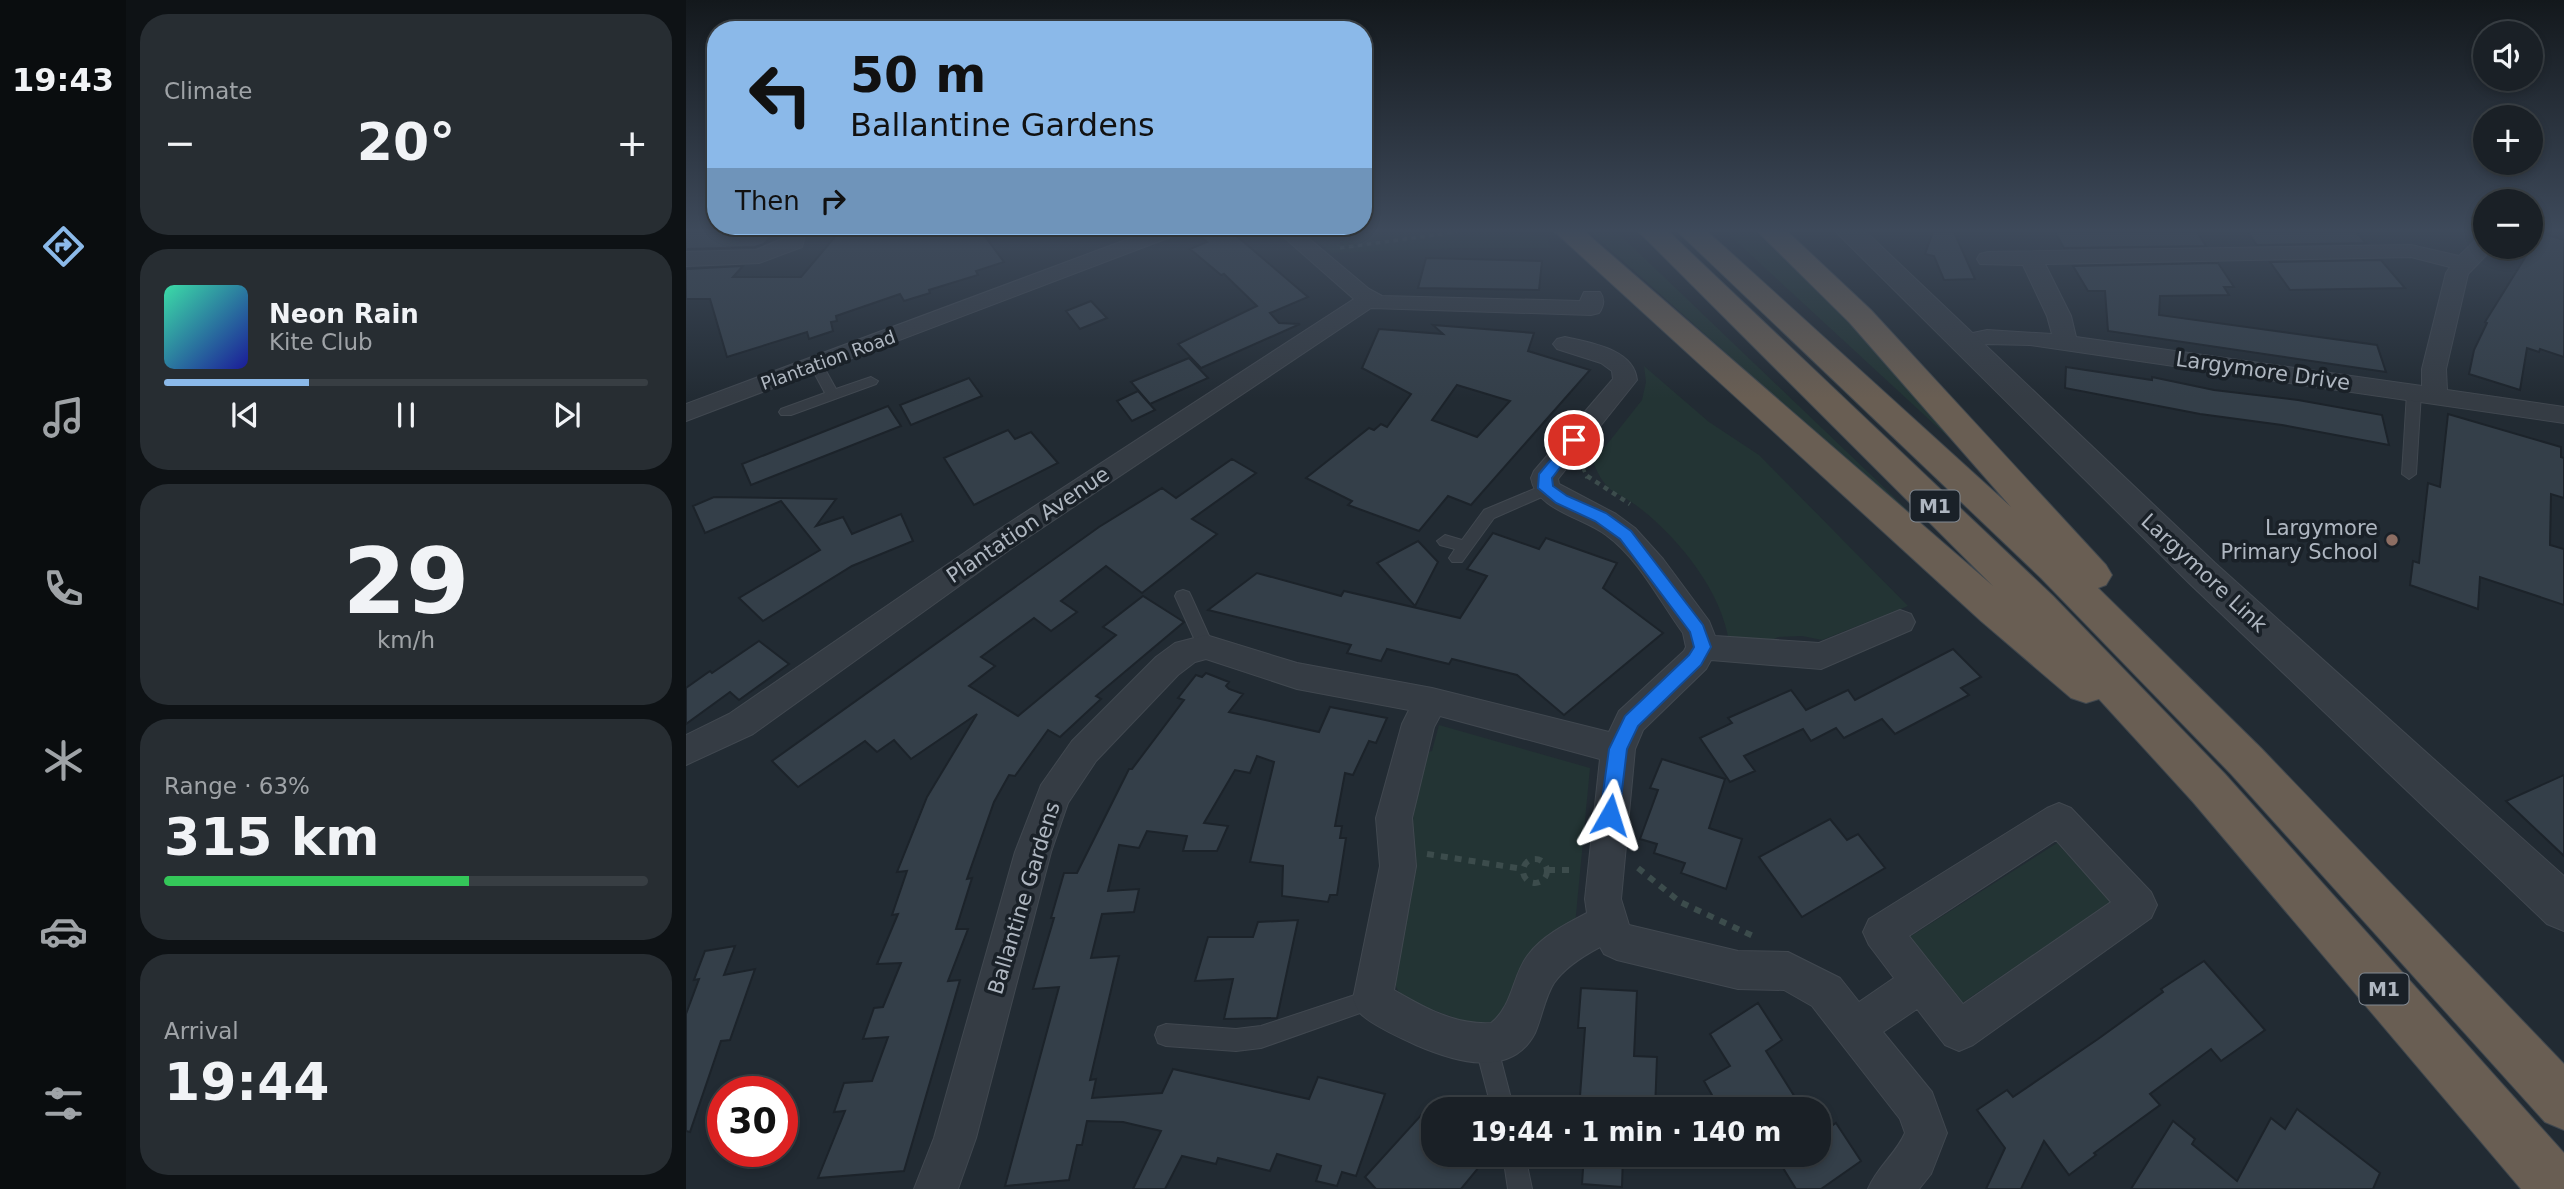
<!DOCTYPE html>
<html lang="en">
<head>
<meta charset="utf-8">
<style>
	body { margin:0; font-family:"DejaVu Sans",sans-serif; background:#272d32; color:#f1f3f6; height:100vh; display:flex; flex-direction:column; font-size:26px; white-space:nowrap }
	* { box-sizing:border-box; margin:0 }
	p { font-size:23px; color:#9fa3a7 }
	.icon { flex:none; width:38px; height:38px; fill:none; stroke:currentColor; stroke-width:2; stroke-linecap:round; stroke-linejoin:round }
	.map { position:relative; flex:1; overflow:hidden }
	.details { display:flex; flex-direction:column; gap:14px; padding:14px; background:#0e1215; width:560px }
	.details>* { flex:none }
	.hud { position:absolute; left:21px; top:21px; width:665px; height:214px; border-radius:28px; box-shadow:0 4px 10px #0003,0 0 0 2px #383e43; background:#8bb9e9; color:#111; overflow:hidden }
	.fabs { position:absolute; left:1787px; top:21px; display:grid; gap:14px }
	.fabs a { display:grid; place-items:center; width:70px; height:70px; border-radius:50%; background:#1a2026; box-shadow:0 4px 10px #0003,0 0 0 2px #383e43; font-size:35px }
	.speed { position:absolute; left:21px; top:1076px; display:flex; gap:14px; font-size:35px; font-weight:700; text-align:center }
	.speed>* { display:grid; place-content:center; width:91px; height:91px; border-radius:50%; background:#1a2026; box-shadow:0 4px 10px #0003,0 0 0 2px #383e43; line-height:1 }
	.speed .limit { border:10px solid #d22; background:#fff; color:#111 }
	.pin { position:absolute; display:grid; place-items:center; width:60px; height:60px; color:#fff; margin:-30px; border:4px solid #fff; border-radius:50%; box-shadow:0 2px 7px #0007 }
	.me { position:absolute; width:77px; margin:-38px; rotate:6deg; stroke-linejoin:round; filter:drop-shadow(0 0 5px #0008) }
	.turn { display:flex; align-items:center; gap:24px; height:147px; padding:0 28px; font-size:32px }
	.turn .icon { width:91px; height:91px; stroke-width:2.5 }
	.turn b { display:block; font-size:49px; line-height:60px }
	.then { display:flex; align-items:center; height:66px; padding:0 28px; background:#0003; gap:14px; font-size:26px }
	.big { font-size:52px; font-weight:600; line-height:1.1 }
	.details .widget { flex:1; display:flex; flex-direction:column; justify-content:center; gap:10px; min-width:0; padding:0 24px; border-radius:28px; background:#272d32 }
	.details .dial { align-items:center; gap:0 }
	.dial b { font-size:91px; line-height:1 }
	.song { display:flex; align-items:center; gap:21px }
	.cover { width:84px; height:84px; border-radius:10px; background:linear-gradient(135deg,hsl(160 70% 55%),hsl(240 70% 35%)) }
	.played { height:7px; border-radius:4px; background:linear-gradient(90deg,#8bb9e9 30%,#383e43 30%) }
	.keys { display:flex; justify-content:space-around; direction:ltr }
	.heat { display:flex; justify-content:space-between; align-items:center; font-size:38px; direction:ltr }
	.charge { height:10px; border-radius:5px; background:linear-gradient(90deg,#34c759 63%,#383e43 0) }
	.trip { position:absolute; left:735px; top:1097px; width:410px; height:70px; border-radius:28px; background:#1a2026; box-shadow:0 4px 10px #0003,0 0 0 2px #383e43; font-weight:600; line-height:70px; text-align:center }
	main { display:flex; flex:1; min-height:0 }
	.tabs { display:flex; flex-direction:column; width:126px; justify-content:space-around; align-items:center; background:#0a0d0f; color:#9fa3a7 }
	.tabs .icon { width:49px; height:49px }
	.tabs .on { color:#8bb9e9 }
	.tabs b { font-size:32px; color:#f1f3f6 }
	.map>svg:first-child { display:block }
	.green { fill:#233434 }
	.building { fill:#343f49; stroke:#1c232a; stroke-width:2; fill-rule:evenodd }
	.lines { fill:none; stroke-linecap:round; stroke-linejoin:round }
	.service-casing { stroke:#414850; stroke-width:2 }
	.minor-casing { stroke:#414850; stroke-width:2 }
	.tertiary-casing { stroke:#414850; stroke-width:2 }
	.motorway-casing { stroke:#3f474e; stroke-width:2 }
	.path-far2 { stroke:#3c4c4c; stroke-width:3.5; stroke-dasharray:4.5 4.5; stroke-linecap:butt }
	.path-far1 { stroke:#3c4c4c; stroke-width:4.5; stroke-dasharray:5 5; stroke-linecap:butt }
	.path { stroke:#3c4c4c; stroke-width:6; stroke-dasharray:7 7; stroke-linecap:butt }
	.service { fill:#353c44; fill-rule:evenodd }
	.minor { fill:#353c44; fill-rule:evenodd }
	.tertiary { fill:#353c44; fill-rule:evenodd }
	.motorway { fill:#695e53; fill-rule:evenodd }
	.route { fill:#1a73e8; stroke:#114b97; stroke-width:2 }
	.education-dot { fill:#8d6e63; stroke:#1a2128; stroke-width:2.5 }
	.labels { text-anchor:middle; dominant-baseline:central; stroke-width:7; stroke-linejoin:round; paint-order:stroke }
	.far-street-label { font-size:18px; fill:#afb7c1; stroke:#1a2128 }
	.shield { fill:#1a2128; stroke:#828a93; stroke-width:2 }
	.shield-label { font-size:19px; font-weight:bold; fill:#afb7c1 }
	.street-label { font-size:21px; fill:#afb7c1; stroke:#1a2128 }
	.poi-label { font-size:21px; fill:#afb7c1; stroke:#1a2128; text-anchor:end }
</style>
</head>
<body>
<main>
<nav class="tabs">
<b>19:43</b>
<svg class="icon on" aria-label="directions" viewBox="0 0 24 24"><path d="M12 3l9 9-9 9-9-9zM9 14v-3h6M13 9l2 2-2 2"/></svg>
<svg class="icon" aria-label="music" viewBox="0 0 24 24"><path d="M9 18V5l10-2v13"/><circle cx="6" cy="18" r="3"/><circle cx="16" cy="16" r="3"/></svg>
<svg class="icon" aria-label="phone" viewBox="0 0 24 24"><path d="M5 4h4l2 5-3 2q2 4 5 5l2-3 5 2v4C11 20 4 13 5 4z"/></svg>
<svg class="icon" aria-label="climate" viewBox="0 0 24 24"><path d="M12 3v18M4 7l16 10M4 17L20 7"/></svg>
<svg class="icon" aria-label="car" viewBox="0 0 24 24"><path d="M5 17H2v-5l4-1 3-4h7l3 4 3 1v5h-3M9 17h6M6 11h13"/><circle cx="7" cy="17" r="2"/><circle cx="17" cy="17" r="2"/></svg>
<svg class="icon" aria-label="filters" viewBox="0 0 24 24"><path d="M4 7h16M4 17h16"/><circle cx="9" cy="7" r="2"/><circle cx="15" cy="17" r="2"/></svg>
</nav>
<section class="details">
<div class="widget"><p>Climate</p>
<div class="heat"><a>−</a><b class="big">20°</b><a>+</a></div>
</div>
<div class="widget">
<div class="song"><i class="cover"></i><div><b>Neon Rain</b><p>Kite Club</p></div></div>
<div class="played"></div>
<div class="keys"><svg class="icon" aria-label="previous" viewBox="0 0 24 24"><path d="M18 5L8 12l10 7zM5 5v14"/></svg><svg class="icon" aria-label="pause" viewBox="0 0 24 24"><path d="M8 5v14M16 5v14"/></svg><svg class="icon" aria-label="next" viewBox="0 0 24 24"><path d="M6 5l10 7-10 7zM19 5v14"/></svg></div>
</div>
<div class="widget dial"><b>29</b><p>km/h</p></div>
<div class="widget"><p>Range · 63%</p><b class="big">315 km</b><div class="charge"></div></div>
<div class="widget"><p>Arrival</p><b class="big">19:44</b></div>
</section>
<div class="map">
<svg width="1878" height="1189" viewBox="0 0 1878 1189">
	<rect width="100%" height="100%" fill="#222b33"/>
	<g class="green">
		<polygon points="618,232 823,232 861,237 865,248 773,248 646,253"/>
		<polygon points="905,232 931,232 1253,540 1099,406"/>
		<polygon points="1040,232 1075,232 1125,280 1313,484"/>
		<path d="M958,366L1023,422L1073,455L1222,606L1136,640L1116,636L1092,637L1078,644L1043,642C1036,592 994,540 955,509C929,488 922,498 907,462L956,400L960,382Z"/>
		<polygon points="753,725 904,768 889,925 815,1021 785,1024 715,998 704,972 737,753 746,751"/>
		<polygon points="1371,843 1425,902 1273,1005 1222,938"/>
	</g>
	<g class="building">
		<polygon points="0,232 89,232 78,244 69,247 0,249"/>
		<polygon points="150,232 268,232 266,235 298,235 318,262 290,271 292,275 243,290 244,293 218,301 214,294 150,316 151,321 145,322 147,331 123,339 121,332 41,357 24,299 0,299 0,269 57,266 47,277 115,277 148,238"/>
		<polygon points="509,232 546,232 622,297 584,313 593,323 614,324 515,368 492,344 571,306 538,274 535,275 504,249 521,242"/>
		<polygon points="1247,232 1268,232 1289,279 1258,280 1248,256 1239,254"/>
		<polygon points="1369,232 1511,232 1520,246 1378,248"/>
		<polygon points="1561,232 1670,232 1680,243 1571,245"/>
		<polygon points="1859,234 1878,240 1878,357 1854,349 1853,352 1841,348 1834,390 1783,374 1788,350 1801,323 1799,322 1840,256"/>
		<polygon points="740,258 856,261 853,290 732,288"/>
		<polygon points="1695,260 1719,288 1604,290 1584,262"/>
		<polygon points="1532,263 1548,287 1538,287 1543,295 1474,296 1473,315 1691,345 1700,372 1422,331 1419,291 1402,291 1387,266"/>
		<polygon points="405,301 421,318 394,329 380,311"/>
		<path d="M747,325L848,333L842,351L904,370L785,505L762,496L733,531L662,505L666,501L620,478L683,428L688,430L695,424L701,427L725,394L676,368L693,329L757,334ZM771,385L824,401L791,437L746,420Z"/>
		<polygon points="503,358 522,378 464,404 445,382"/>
		<polygon points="1380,367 1466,380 1466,377 1528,390 1612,400 1696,415 1703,445 1596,425 1514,414 1379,388"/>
		<polygon points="283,378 296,396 225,425 214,405"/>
		<polygon points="452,391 469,410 446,421 431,401"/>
		<polygon points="202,406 215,426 65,485 56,464"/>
		<polygon points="1762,414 1875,447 1875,457 1878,458 1878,498 1865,494 1864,545 1878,549 1878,605 1794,577 1792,609 1724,585 1727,561 1733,563 1742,483 1754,487"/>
		<polygon points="322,430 329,439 345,432 372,463 288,505 258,458"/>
		<polygon points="546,459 570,473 506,519 531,534 456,593 420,566 375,601 391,612 365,631 348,618 295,657 309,666 283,686 332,716 430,635 417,627 457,596 498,622 410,696 415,699 374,737 362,730 329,776 323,775 308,802 281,879 286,878 270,929 282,929 262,981 274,980 218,1171 132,1178 159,1111 148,1112 158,1083 186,1081 202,1037 177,1039 188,1008 197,1007 215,963 191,964 212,914 206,915 221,871 211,872 241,797 291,714 225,759 208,740 191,752 179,741 112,787 86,761 413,527 476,488 490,498"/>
		<polygon points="28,497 150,499 130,526 157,517 166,534 215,514 227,541 166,566 77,621 53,598 134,550 95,501 19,533 7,506"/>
		<polygon points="807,533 853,549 860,538 931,563 917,588 977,633 878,715 831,675 766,659 763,664 701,649 695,661 661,653 665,645 522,610 571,573 655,596 658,591 774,618 801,576 781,569"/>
		<polygon points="732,541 752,562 729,606 691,563"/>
		<polygon points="73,641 103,664 53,700 44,692 0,724 0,688 24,671 26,673"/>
		<polygon points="1267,649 1295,677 1275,688 1283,695 1209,734 1196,719 1158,738 1150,728 1125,741 1117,729 1058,756 1069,771 1044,782 1014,738 1046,723 1042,718 1105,690 1120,710 1162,690 1169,700"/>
		<polygon points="520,673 543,682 540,686 543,689 557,694 543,712 633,732 644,707 701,718 690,743 683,741 667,775 659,773 649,826 656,826 654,838 660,838 651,895 644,895 642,902 596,896 597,866 564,862 588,762 571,756 564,773 549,770 518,823 542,826 531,851 497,851 501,836 461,831 453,848 433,845 422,891 453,889 448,912 416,914 405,958 433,956 404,1080 410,1079 406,1098 476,1093 487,1069 623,1099 632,1077 699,1094 670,1176 656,1172 651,1186 630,1181 635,1166 591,1154 584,1171 532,1158 530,1164 496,1156 479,1189 447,1189 475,1131 437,1122 401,1121 396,1145 391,1145 383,1180 319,1186 373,987 347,989 368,918 365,918 378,873 391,873 443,769 446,769 498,700 492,698 510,675 516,677"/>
		<polygon points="976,759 1039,779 1023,828 1056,839 1040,889 995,873 999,863 968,853 971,844 954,839 972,790 964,788"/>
		<polygon points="1878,775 1878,856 1820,801"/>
		<polygon points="1144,819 1161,840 1172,834 1199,868 1116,917 1073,857"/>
		<polygon points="612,920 591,1018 538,1019 547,979 509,981 522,937 567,937 572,922"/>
		<polygon points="49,946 38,975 69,969 44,1040 35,1041 4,1132 0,1131 0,1014 13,979 8,980 19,951"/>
		<polygon points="1518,961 1579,1030 1535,1061 1525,1049 1464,1094 1474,1105 1408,1153 1410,1155 1383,1175 1358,1141 1335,1189 1300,1189 1319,1148 1291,1110 1321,1090 1327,1097 1412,1039 1477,992 1475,989"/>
		<polygon points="895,988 951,991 948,1056 971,1057 969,1110 893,1110 899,1028 892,1028"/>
		<polygon points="1072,1003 1096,1040 1080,1051 1117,1110 1005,1110 1026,1095 1018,1081 1044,1066 1024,1034"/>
		<polygon points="747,1102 747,1155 803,1155 775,1189 690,1189 679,1177"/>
		<polygon points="1611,1109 1694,1173 1687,1189 1445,1189 1487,1121 1509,1139 1506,1144 1551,1181 1585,1118 1599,1129"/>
		<polygon points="1150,1123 1175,1161 1135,1189 1110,1189 1089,1155 1132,1155 1132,1135"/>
		<polygon points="898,1155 937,1155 936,1187 896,1184"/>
	</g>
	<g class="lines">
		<defs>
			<g id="service">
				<polygon points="130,361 135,362 150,389 185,377 192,381 190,384 105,415 95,415 93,412 95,409 139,393 124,365"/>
				<polygon points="1728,389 1735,393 1730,474 1723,479 1716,474 1721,393"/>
				<polygon points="860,484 867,489 865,493 808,518 776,562 766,562 763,558 769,549 754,545 751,541 759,535 776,540 798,510"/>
				<polygon points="497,590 503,592 505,596 528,647 526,652 514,652 512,647 489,596 491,592"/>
				<polygon points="687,989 694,992 697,999 694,1006 575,1048 550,1051 480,1046 472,1043 469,1035 472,1027 480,1024 550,1029 575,1026"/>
				<polygon points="800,1034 808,1037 811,1045 828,1110 806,1110 789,1045 792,1037"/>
				<polygon points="817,1155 839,1155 846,1189 822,1189"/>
			</g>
			<g id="minor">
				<polygon points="100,232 120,232 116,247 73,263 0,266 0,252 70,250 98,238"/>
				<polygon points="461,232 491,232 487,236 0,421 0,404"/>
				<path d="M592,232H615L683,289L696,296L894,301L898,292H914C919,299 918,306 913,313L905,315L685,308L326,548L67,734L0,765V735L43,714L306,534L668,299Z"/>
				<path d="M1799,238V247H1808L1782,274L1760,369L1761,390L1878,407V423L1344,345L1301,344L1276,349L1268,347L1264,342L1268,337L1301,330L1366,334L1361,316L1337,265L1294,264L1291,259L1294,254L1302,252L1725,245L1773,256L1791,239ZM1725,257L1764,267L1760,273L1736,369V386L1390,337L1385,316L1359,264Z"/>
				<path d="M879,337C905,343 948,349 951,380L872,479L873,484L930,514L949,528L977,559L1023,621L1029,636L1133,643L1214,610L1225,614L1229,622L1225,630L1135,669L1025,660L1020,669L957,730L949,749L935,899L943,925L1052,951L1102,952L1154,978L1173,1002L1208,978L1183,945L1177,932L1183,919L1361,808L1373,803L1385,808L1465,892L1471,905L1465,918L1287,1045L1273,1051L1259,1045L1231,1009L1197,1032L1246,1092L1261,1133L1245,1174L1233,1189H1182C1191,1167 1210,1154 1219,1133L1214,1119L1126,1006L1098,990L1052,989L931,960L918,954L914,947C897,956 879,967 868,983C859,997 856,1017 849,1033C825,1080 767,1061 730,1045C715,1038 685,1025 674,1013C671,1010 669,1003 667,999L694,866L690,818L716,724L723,710L611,689L520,659L509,662L492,675L410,761L382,803L365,852L290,1138L272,1189H228L248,1138L329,852L355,785L386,741L470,657L489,643L520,635L611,663L746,688L923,732L933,711L998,651L1000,647L997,633C973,600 953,559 920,535C896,517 850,510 845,478L848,471L927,379L926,371L915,363L871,349L867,344L871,339ZM754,716L914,759L899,899L901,913C880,924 856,936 842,955C826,976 827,1006 805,1023C769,1025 739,1008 708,990L730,866L726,818L748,727ZM1370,840L1425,902L1277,1004L1223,936Z"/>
			</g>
			<polygon id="tertiary" points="1150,232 1180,232 1529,563 1878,876 1878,931 1861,924 1503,583"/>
			<g id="motorway">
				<polygon points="869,232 899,232 1307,586 953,232 983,232 1367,596 1539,774 1878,1153 1878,1189 1835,1189 1507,802 1413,699 1400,703 1385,698 1295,621"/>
				<polygon points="992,232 1022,232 1325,507 1163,322 1072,232 1102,232 1185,310 1420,565 1426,575 1420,585 1412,588 1575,748 1878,1064 1878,1130 1859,1122 1545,774 1355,578"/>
			</g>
		</defs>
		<use href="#service" class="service-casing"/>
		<use href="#minor" class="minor-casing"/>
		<use href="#tertiary" class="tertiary-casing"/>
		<use href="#motorway" class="motorway-casing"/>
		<g class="path-far2">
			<polyline points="654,248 771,232"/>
			<polyline points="897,468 901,478"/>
		</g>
		<polyline class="path-far1" points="901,476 944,504"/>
		<g class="path">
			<polyline points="741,854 837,869"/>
			<circle cx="849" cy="871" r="12"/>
			<polyline points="952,868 994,902 1067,936"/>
			<polyline points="862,870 890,870"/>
		</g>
		<use href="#service" class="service"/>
		<use href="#minor" class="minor"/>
		<use href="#tertiary" class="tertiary"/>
		<use href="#motorway" class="motorway"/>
	</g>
	<linearGradient id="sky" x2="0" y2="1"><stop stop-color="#13181c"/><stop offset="0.58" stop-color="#3e4a5b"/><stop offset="1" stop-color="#3e4a5b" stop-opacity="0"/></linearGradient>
	<rect width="1878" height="398" fill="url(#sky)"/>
	<polygon class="route" points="888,435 895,440 866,478 867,486 881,496 920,513 945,531 1017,625 1025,647 1015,665 952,726 941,749 933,815 930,821 924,824 917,821 914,815 923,749 939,716 1003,655 1008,647 1004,632 934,539 909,521 870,503 852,488 853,474 884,437"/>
	<circle class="education-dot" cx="1706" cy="540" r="7"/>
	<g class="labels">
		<g class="far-street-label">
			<text transform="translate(142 360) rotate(-20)">Plantation Road</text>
		</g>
		<g class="shield">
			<rect x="1224.5" y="490.5" width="49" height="31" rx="5"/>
			<rect x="1673.5" y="973.5" width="49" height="31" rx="5"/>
		</g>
		<g class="shield-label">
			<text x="1249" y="506">M1</text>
			<text x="1698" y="989">M1</text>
		</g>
		<g class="street-label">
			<text transform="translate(1577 371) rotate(8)">Largymore Drive</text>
			<text transform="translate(342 525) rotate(-34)">Plantation Avenue</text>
			<text transform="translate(1518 573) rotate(43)">Largymore Link</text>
			<text transform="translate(338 898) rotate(-73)">Ballantine Gardens</text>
		</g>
		<g class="poi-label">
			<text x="1692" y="528">Largymore<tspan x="1692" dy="24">Primary School</tspan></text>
		</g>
	</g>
</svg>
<div class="fabs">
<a><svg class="icon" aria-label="sound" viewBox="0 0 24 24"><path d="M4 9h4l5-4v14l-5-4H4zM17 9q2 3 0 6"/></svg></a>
<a>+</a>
<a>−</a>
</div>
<div class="speed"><div class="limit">30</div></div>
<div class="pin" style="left:888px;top:440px;background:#d93025"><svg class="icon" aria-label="arrive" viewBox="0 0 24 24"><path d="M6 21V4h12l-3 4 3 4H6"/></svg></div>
<svg class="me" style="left:924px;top:815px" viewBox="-20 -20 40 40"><path d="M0-17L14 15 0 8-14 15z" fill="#1a73e8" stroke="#fff" stroke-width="4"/></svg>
<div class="trip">19:44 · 1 min · 140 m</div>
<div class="hud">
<div class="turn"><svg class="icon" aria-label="left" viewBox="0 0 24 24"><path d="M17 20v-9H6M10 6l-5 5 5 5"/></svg><div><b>50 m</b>Ballantine Gardens</div></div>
<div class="then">Then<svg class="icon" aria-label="right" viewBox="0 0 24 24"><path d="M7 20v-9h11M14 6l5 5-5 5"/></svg></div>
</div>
</div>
</main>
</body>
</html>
